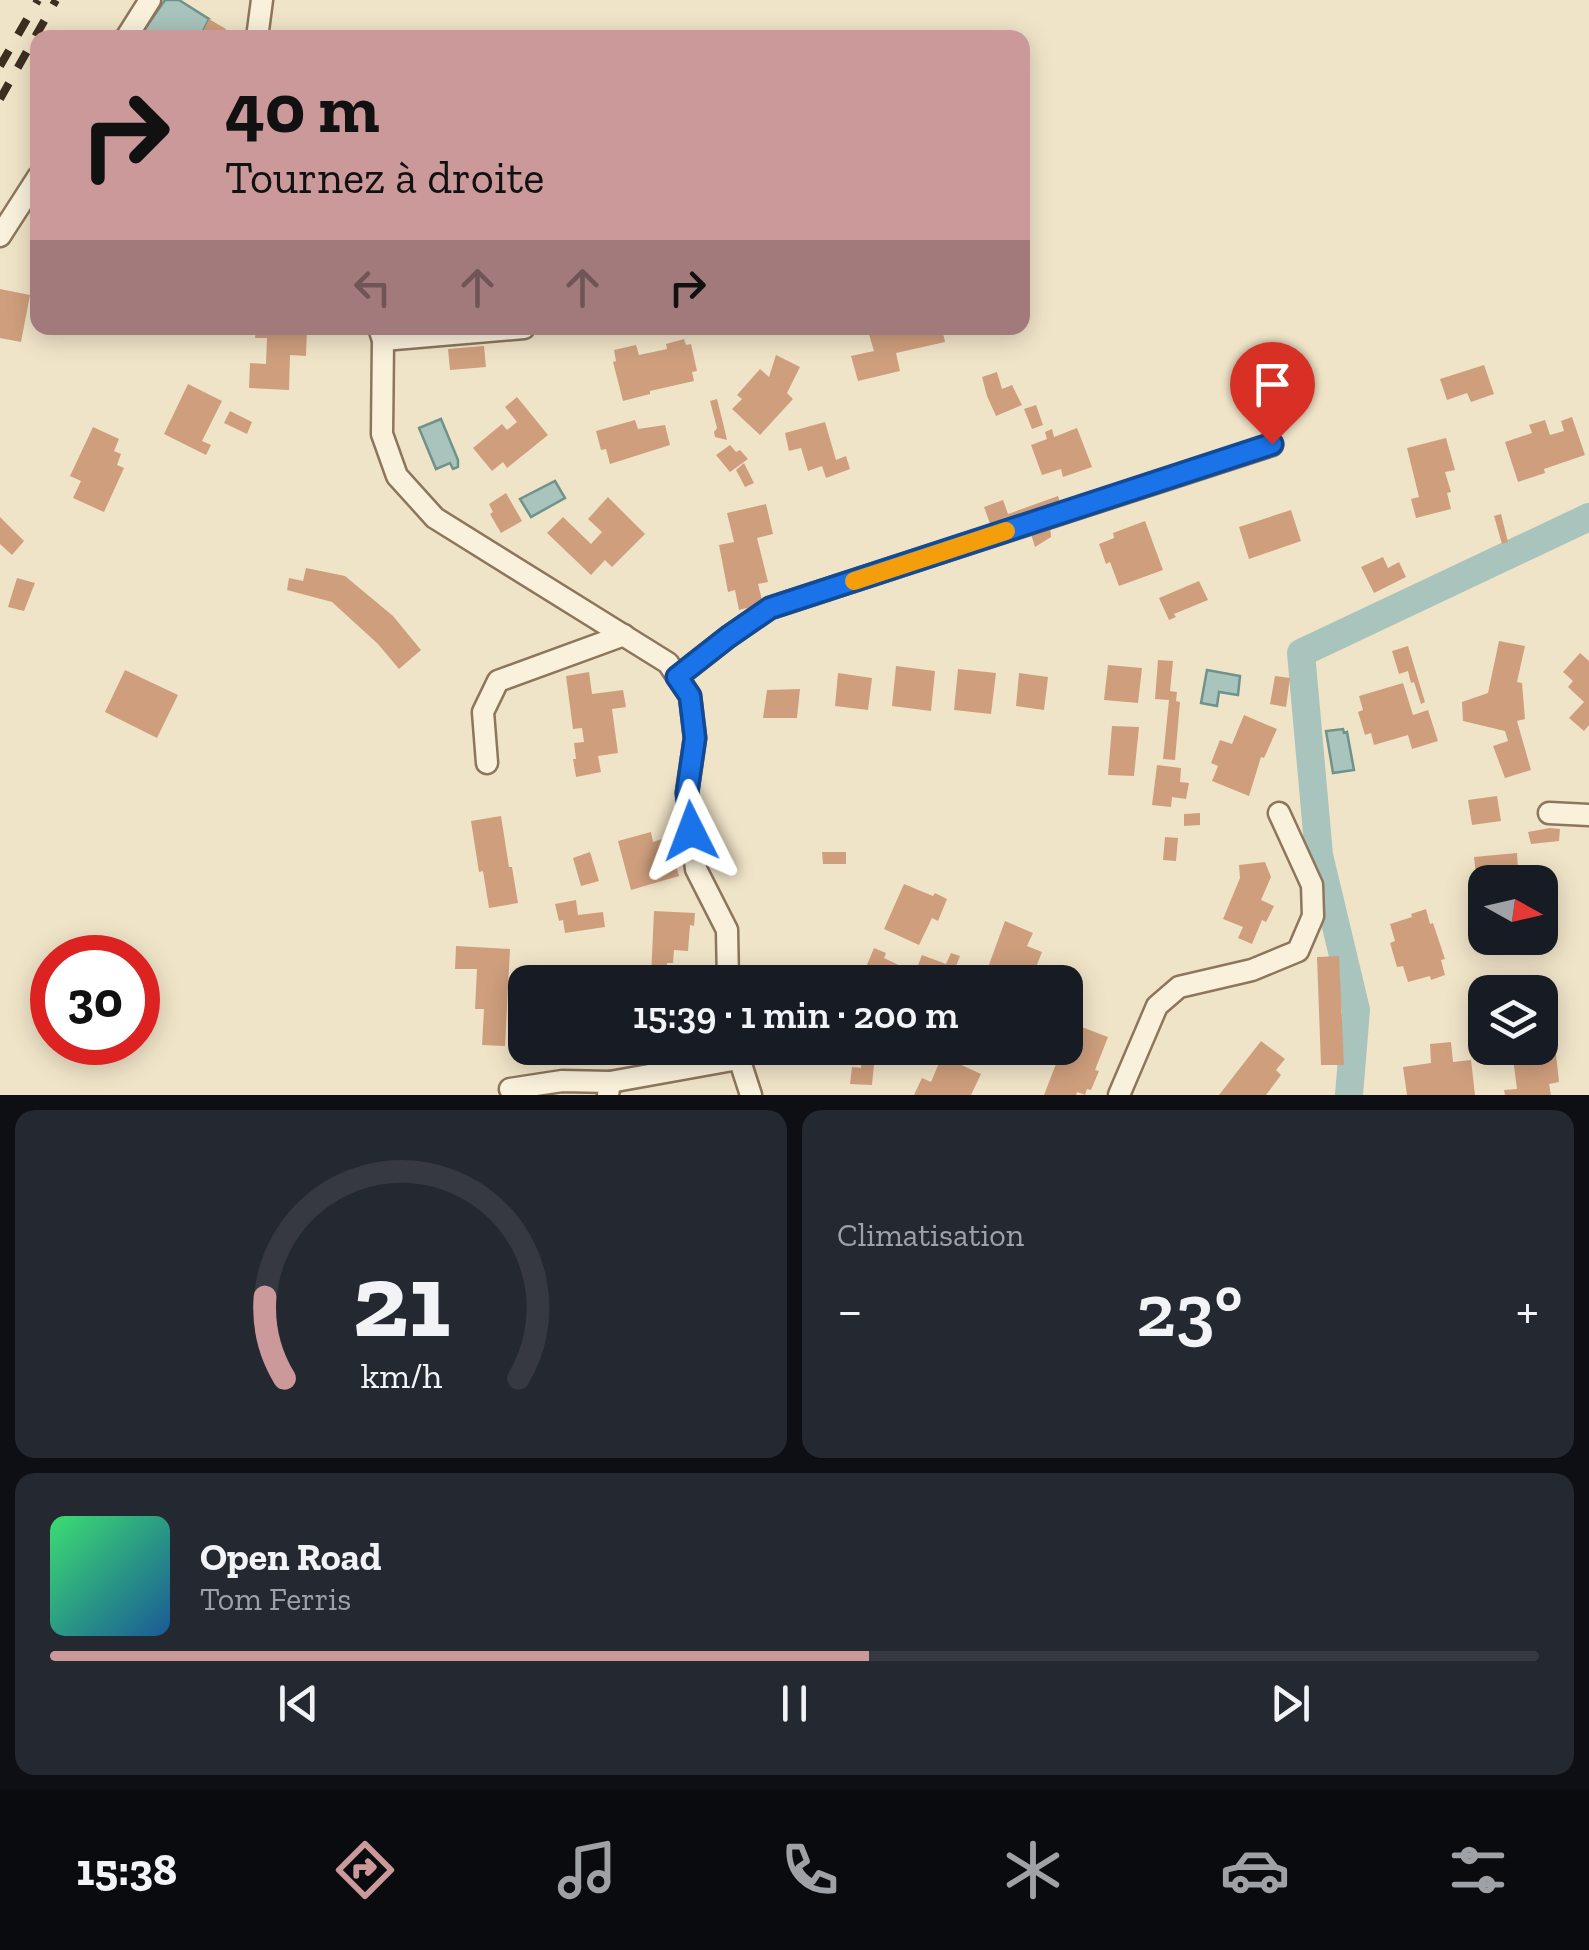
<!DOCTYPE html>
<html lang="fr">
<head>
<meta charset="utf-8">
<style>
	body { margin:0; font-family:"Zilla Slab",serif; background:#242831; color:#f1f3f6; height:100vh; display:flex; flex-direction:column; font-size:38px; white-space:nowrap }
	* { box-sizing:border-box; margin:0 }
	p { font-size:32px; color:#9ea1a6 }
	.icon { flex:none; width:55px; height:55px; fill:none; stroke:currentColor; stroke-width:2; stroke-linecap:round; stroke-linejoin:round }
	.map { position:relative; height:1095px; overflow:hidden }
	.side { display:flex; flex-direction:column; gap:15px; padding:15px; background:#0d0f14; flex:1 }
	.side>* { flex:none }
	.top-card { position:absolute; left:30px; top:30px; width:1000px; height:305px; border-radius:20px; box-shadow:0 5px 25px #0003; background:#cc999b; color:#111; overflow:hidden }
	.needle { width:65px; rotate:98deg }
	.tools { position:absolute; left:1468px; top:865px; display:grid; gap:20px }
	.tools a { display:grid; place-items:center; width:90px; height:90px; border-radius:20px; background:#171b24; box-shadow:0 5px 25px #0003; font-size:50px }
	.speed { position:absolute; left:30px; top:935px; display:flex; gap:20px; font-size:50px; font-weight:700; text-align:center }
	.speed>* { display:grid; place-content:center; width:130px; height:130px; border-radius:50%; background:#171b24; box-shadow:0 5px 25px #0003; line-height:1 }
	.speed .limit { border:15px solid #d22; background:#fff; color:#111 }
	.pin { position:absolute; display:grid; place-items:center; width:85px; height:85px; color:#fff; margin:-102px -42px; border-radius:50% 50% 50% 0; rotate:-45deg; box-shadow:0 0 10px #0007 }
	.pin .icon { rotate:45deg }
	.me { position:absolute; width:110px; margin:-55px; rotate:357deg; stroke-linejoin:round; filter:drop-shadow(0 0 8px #0008) }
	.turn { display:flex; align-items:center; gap:35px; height:210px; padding:0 30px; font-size:45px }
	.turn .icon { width:130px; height:130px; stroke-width:2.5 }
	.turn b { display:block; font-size:70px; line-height:85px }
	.lanes { display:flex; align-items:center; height:95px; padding:0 30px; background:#0003; justify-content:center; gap:50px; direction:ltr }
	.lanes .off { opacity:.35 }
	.big { font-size:75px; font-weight:600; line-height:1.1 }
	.side .widget { flex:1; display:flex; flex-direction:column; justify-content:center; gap:15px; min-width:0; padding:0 35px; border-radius:20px; background:#242831 }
	.side .dial { align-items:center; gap:0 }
	.dial svg { height:260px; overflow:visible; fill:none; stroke:#363941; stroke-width:7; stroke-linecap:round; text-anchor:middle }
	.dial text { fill:#f1f3f6; stroke:none }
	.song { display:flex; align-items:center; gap:30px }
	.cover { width:120px; height:120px; border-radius:15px; background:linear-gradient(135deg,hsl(140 70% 55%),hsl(210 70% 35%)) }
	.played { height:10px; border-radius:5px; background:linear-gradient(90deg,#cc999b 55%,#363941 55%) }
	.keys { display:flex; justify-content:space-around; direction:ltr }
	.heat { display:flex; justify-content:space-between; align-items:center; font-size:55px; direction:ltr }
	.side .tiles { flex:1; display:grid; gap:15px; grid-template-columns:1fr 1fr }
	.widget:last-child { grid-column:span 2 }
	.trip { position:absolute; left:508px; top:965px; width:575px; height:100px; border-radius:20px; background:#171b24; box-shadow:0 5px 25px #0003; font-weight:600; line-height:100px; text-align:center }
	.menu { display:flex; height:160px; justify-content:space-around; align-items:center; background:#090b0e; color:#9ea1a6 }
	.menu .icon { width:70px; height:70px }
	.menu .on { color:#cc999b }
	.menu b { font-size:45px; color:#f1f3f6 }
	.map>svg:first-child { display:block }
	.water { fill:#a9c4bc; stroke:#6f938a; stroke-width:2.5 }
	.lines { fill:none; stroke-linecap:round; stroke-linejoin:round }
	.canal { stroke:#a9c4bc; stroke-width:28 }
	.building { fill:#cf9f7d }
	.minor-casing { stroke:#8d765c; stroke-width:25 }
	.minor { stroke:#faf1dc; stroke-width:20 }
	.rail { stroke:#3d2e20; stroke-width:8; stroke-dasharray:18 18; stroke-linecap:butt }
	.route-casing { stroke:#114b97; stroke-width:25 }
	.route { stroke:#1a73e8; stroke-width:18 }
	.slow { stroke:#f59e0b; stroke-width:18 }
</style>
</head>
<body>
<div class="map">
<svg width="1589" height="1095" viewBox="0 0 1589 1095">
	<rect width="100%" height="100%" fill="#f0e4c8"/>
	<g class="water">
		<polygon points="165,0 179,0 209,19 200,37 139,37"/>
		<polygon points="441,419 458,460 458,467 453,469 450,463 436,469 419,428"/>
		<polygon points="555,481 565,498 531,517 520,499"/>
		<polygon points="1207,670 1240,676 1238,695 1219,692 1217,706 1201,703"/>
		<polygon points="1343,729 1344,733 1347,732 1354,770 1333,773 1326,731"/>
	</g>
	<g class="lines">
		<polyline class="canal" points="1349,1095 1356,1010 1319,855 1301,653 1589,517"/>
	</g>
	<g class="building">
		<polygon points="209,19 226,29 222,38 200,38"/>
		<polygon points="0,289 30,295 21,342 0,338"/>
		<polygon points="256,328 307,328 306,356 290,355 289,390 249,388 250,363 266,364 267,338 255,338"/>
		<polygon points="880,328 942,328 945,342 896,353 900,371 858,381 851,356 874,351 868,331"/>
		<polygon points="684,339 686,345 691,344 697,371 692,372 694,381 650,391 650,394 623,401 613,362 616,361 614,350 636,345 639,355 667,349 666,344"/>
		<polygon points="484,346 486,367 450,370 448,349"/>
		<polygon points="776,355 800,367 787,393 793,399 760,435 732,409 742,399 737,395 760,369 769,377"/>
		<polygon points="1484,365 1494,394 1471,402 1467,393 1447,400 1440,379"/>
		<polygon points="997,372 1002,389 1012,385 1022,405 996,416 987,396 982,377"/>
		<polygon points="188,384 222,401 202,441 211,445 206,455 164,434"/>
		<polygon points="517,397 548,435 507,468 503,462 492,471 473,448 502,424 507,430 517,422 505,407"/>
		<polygon points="717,399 724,427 727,440 715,437 714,432 717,428 710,401"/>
		<polygon points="1036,405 1043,425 1032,429 1024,409"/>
		<polygon points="230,411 252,422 247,434 224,423"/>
		<polygon points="1572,417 1585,455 1544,469 1545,473 1518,482 1505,442 1532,433 1529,425 1545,420 1550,435 1564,431 1561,421"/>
		<polygon points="635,420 638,429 665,425 670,445 610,464 606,449 601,450 596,431"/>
		<polygon points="825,422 836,460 846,456 850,469 826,478 822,466 808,471 801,448 789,451 785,433"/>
		<polygon points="93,427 119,439 114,451 121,454 117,465 124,468 104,512 73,498 81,481 70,476"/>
		<polygon points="1077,428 1092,467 1063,477 1061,469 1042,475 1031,445 1047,439 1045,432 1052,429 1054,437"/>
		<polygon points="1446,438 1455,470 1445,472 1451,492 1447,493 1451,509 1416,518 1411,499 1419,497 1407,448"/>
		<polygon points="730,445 736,452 740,450 748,459 730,472 716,455"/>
		<polygon points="744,463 754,483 745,487 736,470"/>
		<polygon points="506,493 522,521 501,533 490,514 493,512 489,504"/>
		<polygon points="1058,496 1061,505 992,529 984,507 1003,500 1008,514"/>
		<polygon points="608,497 645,534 612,567 605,560 591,575 547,533 563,517 591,544 602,532 588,519"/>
		<polygon points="766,504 773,534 757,538 768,582 758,584 763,604 739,610 735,590 728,592 719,545 734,542 727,513"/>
		<polygon points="1291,510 1301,541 1249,559 1239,527"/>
		<polygon points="1501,514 1508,542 1502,544 1494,516"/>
		<polygon points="0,517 24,541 12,555 0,544"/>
		<polygon points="1145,521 1163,570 1119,586 1110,562 1106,564 1099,544 1114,538 1113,533"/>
		<polygon points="1050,526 1051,537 1035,547 1030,531"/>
		<polygon points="1383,557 1388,568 1399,562 1406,577 1374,593 1361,567"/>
		<polygon points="306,568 345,576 393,616 421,650 399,669 378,644 332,602 287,590 289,578 303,581"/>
		<polygon points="17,578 35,583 24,611 8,607"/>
		<polygon points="1199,581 1208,600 1174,614 1176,617 1169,620 1159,598"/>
		<polygon points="1499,641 1525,646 1517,682 1522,683 1525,719 1517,721 1531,770 1505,778 1493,746 1508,741 1505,731 1463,721 1462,702 1488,693"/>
		<polygon points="1408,646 1425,702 1421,704 1414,682 1411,683 1408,671 1399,674 1392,651"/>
		<polygon points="1580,653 1589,661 1589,725 1584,731 1569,718 1584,702 1568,687 1573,681 1563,672"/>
		<polygon points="1158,660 1173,661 1170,691 1177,692 1176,701 1180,702 1175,760 1163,759 1169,700 1155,699"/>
		<polygon points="1108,665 1142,668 1138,703 1104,700"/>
		<polygon points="896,666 935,671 931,711 892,706"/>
		<polygon points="958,669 996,673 991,714 954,710"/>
		<polygon points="125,670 178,695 157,738 105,712"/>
		<polygon points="589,672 592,694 623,690 626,707 612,709 618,753 598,756 601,772 576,777 573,759 576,759 574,743 584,742 582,728 573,729 566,676"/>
		<polygon points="838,673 872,678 868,710 835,706"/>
		<polygon points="1019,673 1048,677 1044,710 1016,706"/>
		<polygon points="1275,676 1290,678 1286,707 1270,704"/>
		<polygon points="1403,683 1413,715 1428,710 1438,741 1412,749 1408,735 1374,745 1371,733 1365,735 1358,712 1363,710 1359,696"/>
		<polygon points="800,689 797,718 763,718 767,690"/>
		<polygon points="1244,715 1277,729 1264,758 1261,757 1249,796 1212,781 1218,766 1211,763 1220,740 1232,744"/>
		<polygon points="1112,726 1139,727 1134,776 1108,775"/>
		<polygon points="1157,765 1181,768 1180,782 1189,783 1186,799 1172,797 1171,807 1152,805"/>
		<polygon points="1497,796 1501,821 1472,825 1468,800"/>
		<polygon points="1200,813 1200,825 1184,826 1184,814"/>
		<polygon points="501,816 509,867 512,867 518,903 489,908 483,871 479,872 471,821"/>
		<polygon points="1550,828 1560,829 1559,841 1531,844 1528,832"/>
		<polygon points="651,832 653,842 668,837 679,876 631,890 618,841"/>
		<polygon points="1165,837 1178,838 1176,861 1163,860"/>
		<polygon points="590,852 599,881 581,886 573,858"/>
		<polygon points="822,852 846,852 846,864 823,864"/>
		<polygon points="1517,853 1518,869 1527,868 1528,882 1492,882 1491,872 1476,874 1474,857"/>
		<polygon points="1265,862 1271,877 1261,900 1274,906 1266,922 1262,920 1252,944 1238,938 1243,927 1223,919 1240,878 1239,865"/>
		<polygon points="904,884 933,896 935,893 947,899 938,921 932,918 919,945 884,929"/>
		<polygon points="576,900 578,915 603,912 605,927 565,933 563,920 559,921 555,904"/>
		<polygon points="1426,909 1430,924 1433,923 1445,959 1441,960 1445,975 1431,980 1430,976 1408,982 1403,966 1397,967 1390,943 1395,941 1390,924 1412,917 1411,914"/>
		<polygon points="654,911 695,913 694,926 690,925 688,951 674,950 673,963 667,963 666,978 651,977"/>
		<polygon points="1005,921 1033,933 1027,946 1042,952 1030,982 983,981"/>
		<polygon points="456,946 510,949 505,1046 482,1045 484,1009 475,1009 477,969 455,969"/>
		<polygon points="874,948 886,953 884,958 915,973 922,955 946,964 951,953 960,956 954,971 945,968 939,982 924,977 921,982 875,982 877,977 864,972"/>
		<polygon points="1339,956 1344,1065 1321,1065 1317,957"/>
		<polygon points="671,970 689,975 687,982 667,982"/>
		<polygon points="1079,1026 1108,1037 1095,1070 1099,1071 1091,1090 1087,1089 1085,1095 1077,1092 1076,1095 1044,1095 1061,1051 1068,1053"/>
		<polygon points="1261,1041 1285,1059 1276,1070 1281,1075 1266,1095 1219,1095"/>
		<polygon points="1451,1042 1453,1062 1471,1060 1475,1095 1407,1095 1403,1067 1431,1063 1430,1044"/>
		<polygon points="862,1053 875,1054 872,1085 850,1084 852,1067 861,1068"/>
		<polygon points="1556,1054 1559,1082 1549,1084 1551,1095 1505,1095 1504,1090 1517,1089 1513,1058"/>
		<polygon points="942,1056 981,1074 971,1095 914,1095 922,1078 931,1082"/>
	</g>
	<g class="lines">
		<defs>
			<g id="minor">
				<polyline points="126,38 150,0"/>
				<polyline points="257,38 262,0"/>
				<polyline points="0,236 38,177"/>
				<polyline points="379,328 383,340 382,434 397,476 435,518 668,663 690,696 695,738 687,793 696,869 727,930 728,982"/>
				<polyline points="383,340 524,328"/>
				<polyline points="677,677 728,637 770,608 1272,445"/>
				<polyline points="487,763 483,712 498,681 624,635"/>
				<polyline points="1549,813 1589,815"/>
				<polyline points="736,1049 751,1095"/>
				<polyline points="510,1089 562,1081 610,1082"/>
				<polyline points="608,1095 610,1082 738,1059"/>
				<polyline points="1119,1095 1157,1006 1179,987 1252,970 1298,951 1313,916 1312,885 1279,813"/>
			</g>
		</defs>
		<use href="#minor" class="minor-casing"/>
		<use href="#minor" class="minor"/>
		<g class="rail">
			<polyline points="0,66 38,0"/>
			<polyline points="0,99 56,0"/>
		</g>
	</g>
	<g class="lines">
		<defs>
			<polyline id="route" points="691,831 687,793 695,738 690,696 677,677 728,637 770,608 1272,444"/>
		</defs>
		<use href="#route" class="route-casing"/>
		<use href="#route" class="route"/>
		<polyline class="slow" points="854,581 1006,531"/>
	</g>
</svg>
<div class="tools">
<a><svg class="needle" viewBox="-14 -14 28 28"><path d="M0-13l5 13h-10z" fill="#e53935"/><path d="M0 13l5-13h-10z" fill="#9ea1a6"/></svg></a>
<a><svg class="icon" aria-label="layers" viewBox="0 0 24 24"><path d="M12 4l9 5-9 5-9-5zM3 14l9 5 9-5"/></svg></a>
</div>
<div class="speed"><div class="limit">30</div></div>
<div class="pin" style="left:1272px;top:444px;background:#d93025"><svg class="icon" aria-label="arrive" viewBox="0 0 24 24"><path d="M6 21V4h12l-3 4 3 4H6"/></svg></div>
<svg class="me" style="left:691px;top:831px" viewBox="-20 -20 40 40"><path d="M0-17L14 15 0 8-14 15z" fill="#1a73e8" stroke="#fff" stroke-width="4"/></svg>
<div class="trip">15:39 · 1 min · 200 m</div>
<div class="top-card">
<div class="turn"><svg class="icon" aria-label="right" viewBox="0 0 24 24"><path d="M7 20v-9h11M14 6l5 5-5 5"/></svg><div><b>40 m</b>Tournez à droite</div></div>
<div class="lanes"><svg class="icon off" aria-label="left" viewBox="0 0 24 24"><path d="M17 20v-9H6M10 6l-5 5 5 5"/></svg><svg class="icon off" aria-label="ahead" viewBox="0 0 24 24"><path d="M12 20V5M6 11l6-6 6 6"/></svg><svg class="icon off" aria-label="ahead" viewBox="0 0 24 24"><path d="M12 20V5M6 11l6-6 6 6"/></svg><svg class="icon" aria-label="right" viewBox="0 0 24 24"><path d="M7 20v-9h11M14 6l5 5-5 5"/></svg></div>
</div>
</div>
<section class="side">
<div class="tiles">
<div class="widget dial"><svg viewBox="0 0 100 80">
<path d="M14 69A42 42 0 1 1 86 69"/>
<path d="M14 69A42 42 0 0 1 8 44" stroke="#cc999b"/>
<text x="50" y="56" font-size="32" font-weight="700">21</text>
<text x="50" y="72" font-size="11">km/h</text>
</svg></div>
<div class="widget"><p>Climatisation</p>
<div class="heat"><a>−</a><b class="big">23°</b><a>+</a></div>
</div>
<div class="widget">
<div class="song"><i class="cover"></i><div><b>Open Road</b><p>Tom Ferris</p></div></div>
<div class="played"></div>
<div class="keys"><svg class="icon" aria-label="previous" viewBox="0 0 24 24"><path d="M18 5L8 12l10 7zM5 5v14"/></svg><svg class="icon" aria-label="pause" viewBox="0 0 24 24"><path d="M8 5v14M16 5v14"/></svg><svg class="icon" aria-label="next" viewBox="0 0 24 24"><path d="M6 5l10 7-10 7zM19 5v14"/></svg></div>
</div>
</div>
</section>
<nav class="menu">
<b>15:38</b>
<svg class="icon on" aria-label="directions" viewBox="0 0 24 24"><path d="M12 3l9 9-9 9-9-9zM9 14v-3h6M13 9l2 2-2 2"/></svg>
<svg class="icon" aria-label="music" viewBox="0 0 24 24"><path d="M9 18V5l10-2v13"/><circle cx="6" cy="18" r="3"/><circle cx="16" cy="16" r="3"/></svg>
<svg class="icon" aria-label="phone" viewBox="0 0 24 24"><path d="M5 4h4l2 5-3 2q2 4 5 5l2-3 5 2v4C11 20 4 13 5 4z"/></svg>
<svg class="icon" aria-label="climate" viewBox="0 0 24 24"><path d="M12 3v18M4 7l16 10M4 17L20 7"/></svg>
<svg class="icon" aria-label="car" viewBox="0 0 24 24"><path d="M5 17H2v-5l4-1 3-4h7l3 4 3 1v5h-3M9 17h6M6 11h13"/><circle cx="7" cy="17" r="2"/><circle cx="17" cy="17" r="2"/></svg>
<svg class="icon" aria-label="filters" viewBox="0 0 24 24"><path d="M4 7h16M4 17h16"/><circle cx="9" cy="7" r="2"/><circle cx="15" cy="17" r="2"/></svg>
</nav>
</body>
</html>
